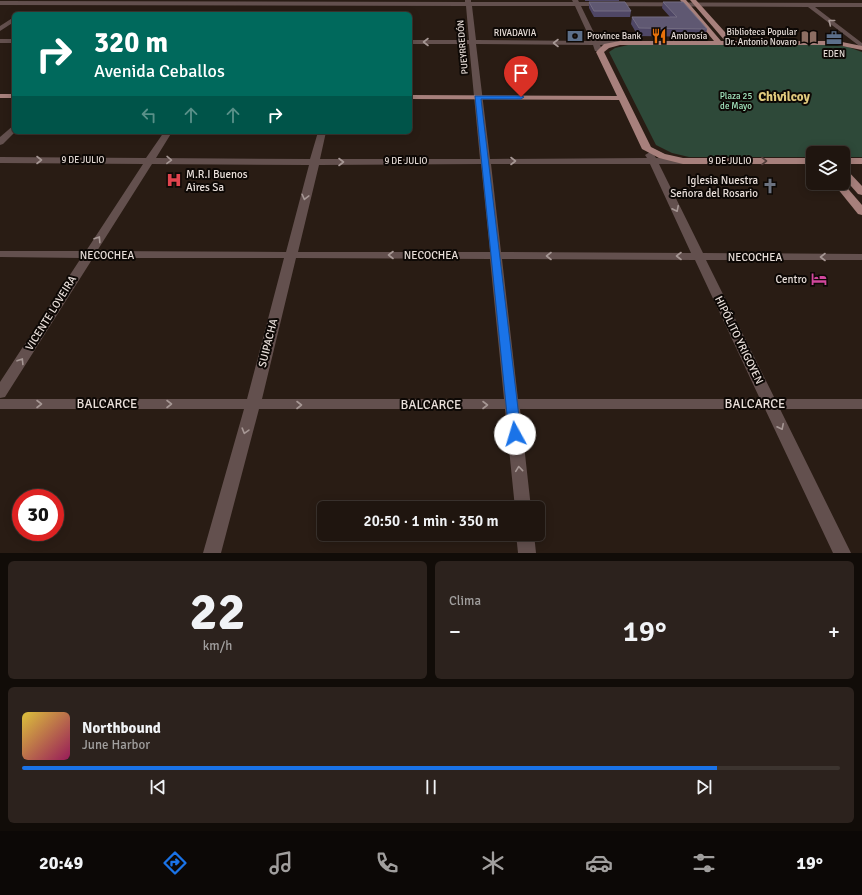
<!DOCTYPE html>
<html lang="es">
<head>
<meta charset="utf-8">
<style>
	body { margin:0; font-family:Signika,sans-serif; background:#2c221d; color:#f1f3f6; height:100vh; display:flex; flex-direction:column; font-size:15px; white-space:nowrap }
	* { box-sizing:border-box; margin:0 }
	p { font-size:13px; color:#a19f9e }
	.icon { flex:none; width:22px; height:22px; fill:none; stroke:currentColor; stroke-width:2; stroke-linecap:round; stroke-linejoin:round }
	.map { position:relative; height:553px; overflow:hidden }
	.panel { display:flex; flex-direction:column; gap:8px; padding:8px; background:#110c08; flex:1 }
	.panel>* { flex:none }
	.top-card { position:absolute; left:12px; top:12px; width:400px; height:122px; border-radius:6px; box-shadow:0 2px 10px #0003,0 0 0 1px #3c342f; background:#00695c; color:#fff; overflow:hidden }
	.fabs { position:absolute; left:806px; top:146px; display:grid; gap:8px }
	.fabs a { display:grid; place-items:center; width:44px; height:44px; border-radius:6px; background:#1f150f; box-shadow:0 2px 10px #0003,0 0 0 1px #3c342f; font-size:20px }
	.speed { position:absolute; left:12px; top:489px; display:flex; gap:8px; font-size:20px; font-weight:700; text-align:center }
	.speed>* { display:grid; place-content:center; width:52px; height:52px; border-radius:50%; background:#1f150f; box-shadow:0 2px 10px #0003,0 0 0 1px #3c342f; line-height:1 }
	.speed .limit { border:6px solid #d22; background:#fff; color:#111 }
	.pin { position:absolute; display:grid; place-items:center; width:34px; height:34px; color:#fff; margin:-41px -17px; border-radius:50% 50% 50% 0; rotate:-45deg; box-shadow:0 0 4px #0007 }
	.pin .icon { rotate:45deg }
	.me { position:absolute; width:44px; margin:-22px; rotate:354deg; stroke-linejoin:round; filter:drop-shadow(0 0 3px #0008) }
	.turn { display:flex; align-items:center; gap:14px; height:84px; padding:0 16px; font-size:18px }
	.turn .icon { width:52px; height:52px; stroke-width:2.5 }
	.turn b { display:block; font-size:28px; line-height:34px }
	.lanes { display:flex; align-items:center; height:38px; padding:0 16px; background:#0003; justify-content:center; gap:20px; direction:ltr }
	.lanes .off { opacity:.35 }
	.big { font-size:30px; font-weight:600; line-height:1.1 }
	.panel .card { flex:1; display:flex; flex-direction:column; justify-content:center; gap:6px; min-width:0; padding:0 14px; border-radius:6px; background:#2c221d }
	.panel .dial { align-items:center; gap:0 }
	.dial b { font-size:52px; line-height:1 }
	.song { display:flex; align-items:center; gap:12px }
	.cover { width:48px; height:48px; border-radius:6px; background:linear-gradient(135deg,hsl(50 70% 55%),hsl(330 70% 35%)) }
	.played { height:4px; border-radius:2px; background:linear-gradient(90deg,#1a73e8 85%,#3c342f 85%) }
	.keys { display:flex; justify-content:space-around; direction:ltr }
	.heat { display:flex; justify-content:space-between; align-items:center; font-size:22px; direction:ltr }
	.panel .tiles { flex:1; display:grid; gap:8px; grid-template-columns:1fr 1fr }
	.card:last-child { grid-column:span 2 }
	.trip { position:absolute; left:317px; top:501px; width:228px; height:40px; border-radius:6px; background:#1f150f; box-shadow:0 2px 10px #0003,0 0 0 1px #3c342f; font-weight:600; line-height:40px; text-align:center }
	.tab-bar { display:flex; height:64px; justify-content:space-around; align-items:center; background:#0c0806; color:#a19f9e }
	.tab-bar .icon { width:28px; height:28px }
	.tab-bar .current { color:#1a73e8 }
	.tab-bar b { font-size:18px; color:#f1f3f6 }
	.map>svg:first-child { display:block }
	.green { fill:#2e4939 }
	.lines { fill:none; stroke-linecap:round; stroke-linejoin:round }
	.minor { fill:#63504e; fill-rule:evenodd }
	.major { fill:#a7807c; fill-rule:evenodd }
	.wall { fill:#4f4766 }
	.building { fill:#5f5872; stroke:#746d82 }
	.oneway { stroke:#a69794 }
	.oneway2 { stroke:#523e3b }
	.route { fill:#1a73e8; stroke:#114b97 }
	.labels { text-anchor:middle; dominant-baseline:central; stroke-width:4; stroke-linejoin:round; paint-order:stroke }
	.far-poi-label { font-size:9px; fill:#e8ded9; stroke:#0d0805; text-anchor:start }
	.far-street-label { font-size:9px; fill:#e8ded9; stroke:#0d0805 }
	.far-park-label { font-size:9px; fill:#a3e6be; stroke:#0d0805 }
	.poi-label { font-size:11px; fill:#e8ded9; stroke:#0d0805; text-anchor:end }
	.street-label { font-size:11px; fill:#e8ded9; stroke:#0d0805 }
	.far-district-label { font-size:13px; font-weight:bold; fill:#e1ca7d; stroke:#0d0805 }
	.near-street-label { font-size:13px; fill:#e8ded9; stroke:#0d0805 }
</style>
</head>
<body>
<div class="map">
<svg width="862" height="553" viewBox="0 0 862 553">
	<rect width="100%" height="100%" fill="#291c14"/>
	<polygon class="green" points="829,44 848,47 862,52 862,157 843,157 843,153 813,153 813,157 689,157 672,153 656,145 609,52 615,48 628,45"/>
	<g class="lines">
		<g class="minor">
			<path d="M465,0H471V2H573L572,0H578L579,2L862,3V7H815L862,43V48L808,7L581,6L598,41H620L622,42V44L600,45L602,49L598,51H595L593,45L476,44L490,159L647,158L645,155L650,152L653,153L656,158L686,159V163L683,164H659L703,253L862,254V260H706L775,399H862V409H780L851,553H833L765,409H520L531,508H515L505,409H259L221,553H203L244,409H0V399H247L284,258H93L5,397L0,398V382L81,258L0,257V251H86L143,164L0,163V157L146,158L164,132H172L156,158L310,159L318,132H326L320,159H480L469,44H410V40H469L466,6L0,5V1L465,2ZM472,6H575L591,41L476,40ZM152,164L309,165L286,252L97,251ZM481,164L490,252H298L319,165ZM491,164H650L691,253L501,252ZM296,258L490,259L504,399H262ZM502,259L695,260L760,399H518Z"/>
			<polygon points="14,17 14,22 0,31 0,26"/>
			<rect x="0" y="39" width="14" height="4"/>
			<polygon points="14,125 15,132 3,144 0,145 0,137"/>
			<polygon points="516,534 534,534 536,553 518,553"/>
		</g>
		<g class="major">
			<polygon points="680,0 686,0 721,41 725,41 690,0 696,0 733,41 837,41 862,46 862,50 837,45 620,45 609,48 604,52 651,147 665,154 683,158 813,158 813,164 683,164 659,158 642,149 619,100 410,99 410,95 617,96 596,52 604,44 620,41 714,41"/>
			<rect x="0" y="94" width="14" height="4"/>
			<rect x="843" y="158" width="19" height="6"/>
			<polygon points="843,168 846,169 862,186 862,195 858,194 843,177"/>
			<polygon points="833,183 843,183 862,205 862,215 858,214"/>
		</g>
	</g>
	<g class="wall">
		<rect x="585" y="0" width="34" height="1"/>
		<polygon points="589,2 631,11 630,17 594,17 589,8"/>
		<polygon points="663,2 707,29 705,37 638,36 631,24 632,17 670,17 662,8"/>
	</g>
	<g class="building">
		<polygon points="589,2 625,2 631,11 594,11"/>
		<polygon points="663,2 683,2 707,29 639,28 632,17 677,17"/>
	</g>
	<defs><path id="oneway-chevron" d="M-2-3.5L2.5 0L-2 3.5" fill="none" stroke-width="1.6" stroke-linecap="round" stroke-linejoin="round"/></defs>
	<g class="oneway">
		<use href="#oneway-chevron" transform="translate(831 22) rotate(-142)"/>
		<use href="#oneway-chevron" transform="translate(426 42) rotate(-180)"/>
		<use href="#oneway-chevron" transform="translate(556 43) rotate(-180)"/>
		<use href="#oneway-chevron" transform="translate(39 160)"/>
		<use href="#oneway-chevron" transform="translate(169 160) rotate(1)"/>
		<use href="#oneway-chevron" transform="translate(513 161)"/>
		<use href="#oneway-chevron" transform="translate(341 162)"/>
		<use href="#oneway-chevron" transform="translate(305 197) rotate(104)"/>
		<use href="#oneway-chevron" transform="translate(676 209) rotate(64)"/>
		<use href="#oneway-chevron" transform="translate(98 239) rotate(-57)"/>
		<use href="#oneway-chevron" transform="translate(391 255) rotate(-180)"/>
		<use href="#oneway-chevron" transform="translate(549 256) rotate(-180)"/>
		<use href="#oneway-chevron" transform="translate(679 256) rotate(-180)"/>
		<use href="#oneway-chevron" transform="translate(823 257) rotate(-180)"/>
		<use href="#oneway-chevron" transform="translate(21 361) rotate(-58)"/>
		<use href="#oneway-chevron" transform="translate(39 404)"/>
		<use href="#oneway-chevron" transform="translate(169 404)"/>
		<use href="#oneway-chevron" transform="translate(299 405)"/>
		<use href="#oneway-chevron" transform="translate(485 405)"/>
		<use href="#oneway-chevron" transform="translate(781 427) rotate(64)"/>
		<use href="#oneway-chevron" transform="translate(245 431) rotate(106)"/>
		<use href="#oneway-chevron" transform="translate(519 469) rotate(-96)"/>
	</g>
	<use class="oneway2" href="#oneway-chevron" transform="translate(764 161)"/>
	<polygon class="route" points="475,96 521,96 524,97 521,99 481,99 521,434 519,437 511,437 509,434"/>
	<defs>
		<symbol id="bank-bare" viewBox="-9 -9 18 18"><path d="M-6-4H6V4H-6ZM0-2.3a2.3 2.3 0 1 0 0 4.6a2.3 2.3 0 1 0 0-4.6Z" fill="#5c6f8a" stroke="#0d0805" stroke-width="2.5" paint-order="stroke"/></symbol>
		<symbol id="restaurant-bare" viewBox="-9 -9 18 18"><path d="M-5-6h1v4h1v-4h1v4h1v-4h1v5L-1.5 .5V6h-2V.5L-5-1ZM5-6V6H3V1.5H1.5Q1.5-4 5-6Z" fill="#e8710a" stroke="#0d0805" stroke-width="2.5" paint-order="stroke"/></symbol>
		<symbol id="library-bare" viewBox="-9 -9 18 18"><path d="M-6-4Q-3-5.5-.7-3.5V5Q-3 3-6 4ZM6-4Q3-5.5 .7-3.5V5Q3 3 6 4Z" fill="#8d6e63" stroke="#0d0805" stroke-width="2.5" paint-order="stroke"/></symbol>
		<symbol id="office-bare" viewBox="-9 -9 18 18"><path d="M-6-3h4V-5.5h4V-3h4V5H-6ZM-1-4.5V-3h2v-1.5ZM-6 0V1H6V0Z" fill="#5c6f8a" stroke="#0d0805" stroke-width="2.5" paint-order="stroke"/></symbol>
		<symbol id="hospital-bare" viewBox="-9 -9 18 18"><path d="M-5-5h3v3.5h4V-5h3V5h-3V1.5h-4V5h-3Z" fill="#e0444e" stroke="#0d0805" stroke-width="2.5" paint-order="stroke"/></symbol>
		<symbol id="church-bare" viewBox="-9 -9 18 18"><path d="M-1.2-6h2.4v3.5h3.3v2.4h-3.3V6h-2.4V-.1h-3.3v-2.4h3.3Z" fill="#6b7280" stroke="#0d0805" stroke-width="2.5" paint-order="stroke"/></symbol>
		<symbol id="hotel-bare" viewBox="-9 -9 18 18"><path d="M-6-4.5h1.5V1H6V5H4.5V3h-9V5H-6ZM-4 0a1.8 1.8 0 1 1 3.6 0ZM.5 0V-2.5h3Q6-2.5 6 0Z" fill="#d1479c" stroke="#0d0805" stroke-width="2.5" paint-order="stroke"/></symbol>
	</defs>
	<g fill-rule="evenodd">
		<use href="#bank-bare" x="564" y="25" width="22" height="22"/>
		<use href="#restaurant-bare" x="648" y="25" width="22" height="22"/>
		<use href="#library-bare" x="798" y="26" width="22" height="22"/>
		<use href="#office-bare" x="823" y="27" width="22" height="22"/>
		<use href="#hospital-bare" x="163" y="169" width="22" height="22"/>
		<use href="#church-bare" x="759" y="175" width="22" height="22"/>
		<use href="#hotel-bare" x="808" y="268" width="22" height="22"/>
	</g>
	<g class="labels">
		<g class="far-poi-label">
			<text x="797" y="32" text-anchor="end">Biblioteca Popular<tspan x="797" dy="10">Dr. Antonio Novaro</tspan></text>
			<text x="587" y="36">Province Bank</text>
			<text x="671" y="36">Ambrosía</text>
			<text x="834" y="54" text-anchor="middle">EDEN</text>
		</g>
		<g class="far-street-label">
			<text x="515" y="33">RIVADAVIA</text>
			<text transform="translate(463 47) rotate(-95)">PUEYRREDÓN</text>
			<text x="83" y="160">9 DE JULIO</text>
			<text x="406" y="161">9 DE JULIO</text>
			<text x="730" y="161">9 DE JULIO</text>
		</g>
		<g class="far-park-label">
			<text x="736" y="96">Plaza 25<tspan x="736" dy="10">de Mayo</tspan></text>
		</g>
		<g class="poi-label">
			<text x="186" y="174" text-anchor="start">M.R.I Buenos<tspan x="186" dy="13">Aires Sa</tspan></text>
			<text x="758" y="180">Iglesia Nuestra<tspan x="758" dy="13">Señora del Rosario</tspan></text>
			<text x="807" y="279">Centro</text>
		</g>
		<g class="street-label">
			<text x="107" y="255">NECOCHEA</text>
			<text x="431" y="255">NECOCHEA</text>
			<text x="755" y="257">NECOCHEA</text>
			<text transform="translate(51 313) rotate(-58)">VICENTE LOVEIRA</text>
			<text transform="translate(739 340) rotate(64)">HIPÓLITO YRIGOYEN</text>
			<text transform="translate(268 343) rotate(-76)">SUIPACHA</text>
		</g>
		<g class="far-district-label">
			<text x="784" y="97">Chivilcoy</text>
		</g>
		<g class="near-street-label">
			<text x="107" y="404">BALCARCE</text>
			<text x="755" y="404">BALCARCE</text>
			<text x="431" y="405">BALCARCE</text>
		</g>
	</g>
</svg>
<div class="fabs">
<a><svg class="icon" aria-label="layers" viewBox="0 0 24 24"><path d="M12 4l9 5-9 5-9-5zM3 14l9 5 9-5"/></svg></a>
</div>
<div class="speed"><div class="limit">30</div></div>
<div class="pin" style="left:521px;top:97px;background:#d93025"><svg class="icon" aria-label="arrive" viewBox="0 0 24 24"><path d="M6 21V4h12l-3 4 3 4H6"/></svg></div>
<svg class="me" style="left:515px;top:434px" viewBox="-20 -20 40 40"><circle r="19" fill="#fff"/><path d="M0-13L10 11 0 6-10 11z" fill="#1a73e8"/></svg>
<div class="trip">20:50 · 1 min · 350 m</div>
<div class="top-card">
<div class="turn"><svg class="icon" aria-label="right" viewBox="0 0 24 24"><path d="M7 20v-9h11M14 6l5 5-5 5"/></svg><div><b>320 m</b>Avenida Ceballos</div></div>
<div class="lanes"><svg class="icon off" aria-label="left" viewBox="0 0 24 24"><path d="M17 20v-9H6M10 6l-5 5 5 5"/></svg><svg class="icon off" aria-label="ahead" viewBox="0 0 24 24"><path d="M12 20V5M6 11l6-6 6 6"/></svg><svg class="icon off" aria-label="ahead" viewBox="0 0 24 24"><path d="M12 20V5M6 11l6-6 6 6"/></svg><svg class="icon" aria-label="right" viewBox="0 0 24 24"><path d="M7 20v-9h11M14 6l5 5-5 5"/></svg></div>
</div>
</div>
<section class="panel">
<div class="tiles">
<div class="card dial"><b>22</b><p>km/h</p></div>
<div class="card"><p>Clima</p>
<div class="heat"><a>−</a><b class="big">19°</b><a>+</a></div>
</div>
<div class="card">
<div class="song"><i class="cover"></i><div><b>Northbound</b><p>June Harbor</p></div></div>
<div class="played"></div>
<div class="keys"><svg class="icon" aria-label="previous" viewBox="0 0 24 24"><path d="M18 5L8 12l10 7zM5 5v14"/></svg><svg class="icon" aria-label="pause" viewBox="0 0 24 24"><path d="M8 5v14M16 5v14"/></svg><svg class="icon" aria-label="next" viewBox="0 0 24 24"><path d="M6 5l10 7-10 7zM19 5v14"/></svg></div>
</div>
</div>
</section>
<nav class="tab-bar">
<b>20:49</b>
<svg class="icon current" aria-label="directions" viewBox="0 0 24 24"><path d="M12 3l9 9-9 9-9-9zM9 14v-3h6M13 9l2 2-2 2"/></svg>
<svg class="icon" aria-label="music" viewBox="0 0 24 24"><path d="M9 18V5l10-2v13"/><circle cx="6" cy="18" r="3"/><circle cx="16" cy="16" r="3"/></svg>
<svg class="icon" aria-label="phone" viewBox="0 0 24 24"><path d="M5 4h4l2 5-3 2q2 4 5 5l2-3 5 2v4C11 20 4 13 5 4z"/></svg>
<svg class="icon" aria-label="climate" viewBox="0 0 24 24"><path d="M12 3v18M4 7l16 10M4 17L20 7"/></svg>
<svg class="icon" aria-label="car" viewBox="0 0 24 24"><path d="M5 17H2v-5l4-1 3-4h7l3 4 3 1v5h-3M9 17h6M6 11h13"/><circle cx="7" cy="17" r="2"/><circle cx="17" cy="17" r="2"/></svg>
<svg class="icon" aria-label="filters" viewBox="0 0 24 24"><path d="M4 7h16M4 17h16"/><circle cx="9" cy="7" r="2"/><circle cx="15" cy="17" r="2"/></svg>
<b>19°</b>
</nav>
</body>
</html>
